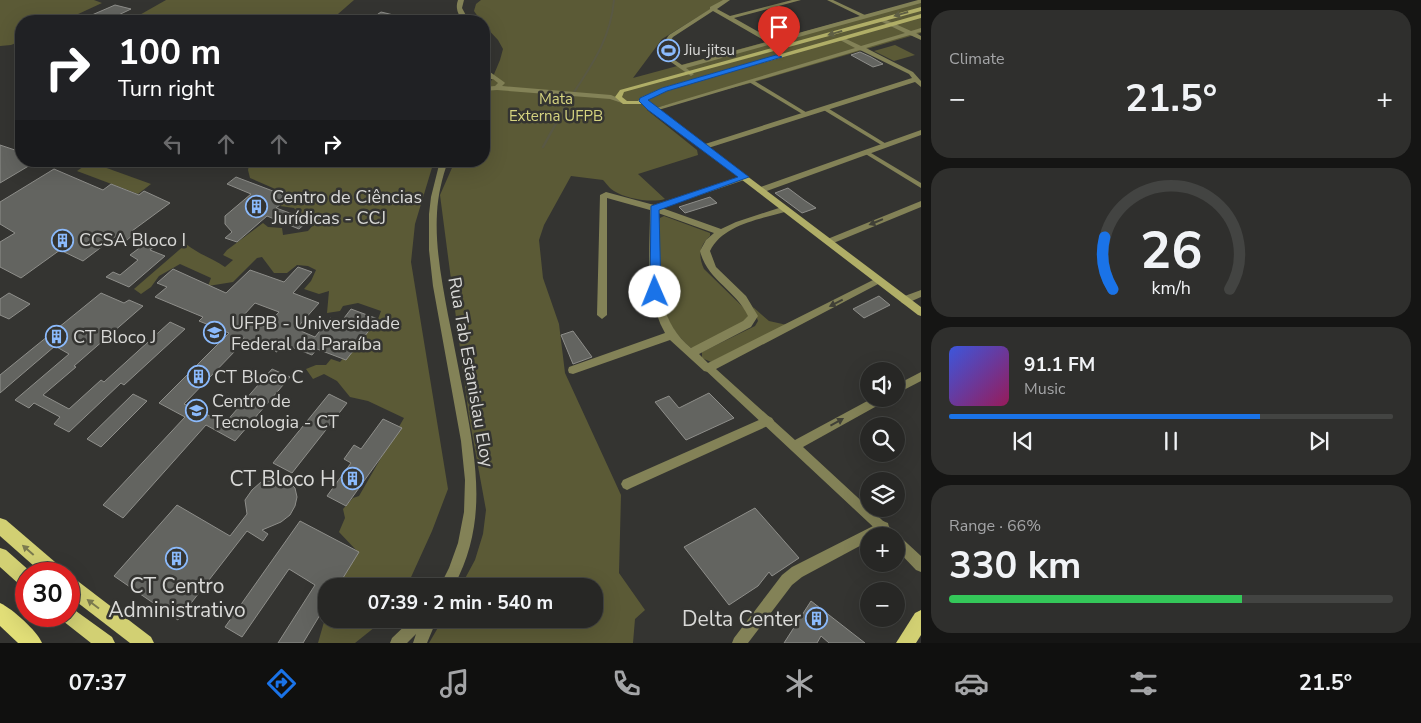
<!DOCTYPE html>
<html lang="en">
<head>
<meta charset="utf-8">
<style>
	body { margin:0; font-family:"Nunito Sans",sans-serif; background:#2f2f2d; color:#f1f3f6; height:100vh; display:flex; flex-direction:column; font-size:19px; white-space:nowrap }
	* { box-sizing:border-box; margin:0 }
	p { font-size:16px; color:#a4a5a7 }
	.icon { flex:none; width:28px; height:28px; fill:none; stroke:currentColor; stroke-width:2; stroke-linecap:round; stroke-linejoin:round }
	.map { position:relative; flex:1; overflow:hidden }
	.sheet { display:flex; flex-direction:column; gap:10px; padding:10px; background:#151514; width:500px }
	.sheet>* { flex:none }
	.banner { position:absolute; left:15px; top:15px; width:475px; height:152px; border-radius:20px; box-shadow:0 5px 20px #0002,0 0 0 1px #434442; background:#202124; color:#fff; overflow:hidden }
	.controls { position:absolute; left:860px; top:362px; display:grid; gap:10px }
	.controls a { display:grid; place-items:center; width:45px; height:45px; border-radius:50%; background:#272725; box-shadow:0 5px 20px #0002,0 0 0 1px #434442; font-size:25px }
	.speed { position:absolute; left:15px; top:562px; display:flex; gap:10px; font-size:25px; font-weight:700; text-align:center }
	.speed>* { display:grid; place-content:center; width:65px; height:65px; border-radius:50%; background:#272725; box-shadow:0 5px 20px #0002,0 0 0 1px #434442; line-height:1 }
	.speed .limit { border:8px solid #d22; background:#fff; color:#111 }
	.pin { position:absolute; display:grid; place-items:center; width:42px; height:42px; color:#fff; margin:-51px -21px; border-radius:50% 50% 50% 0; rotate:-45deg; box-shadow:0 0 5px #0007 }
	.pin .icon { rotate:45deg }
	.me { position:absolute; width:55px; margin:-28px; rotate:359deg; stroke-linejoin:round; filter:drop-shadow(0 0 4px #0008) }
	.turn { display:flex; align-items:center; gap:18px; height:105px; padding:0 20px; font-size:22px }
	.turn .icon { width:65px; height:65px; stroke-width:2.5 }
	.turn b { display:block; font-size:35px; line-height:42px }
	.lanes { display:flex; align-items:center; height:48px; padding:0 20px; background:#0003; justify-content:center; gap:25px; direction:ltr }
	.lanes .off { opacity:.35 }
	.big { font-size:38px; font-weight:700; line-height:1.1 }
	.sheet .tile { flex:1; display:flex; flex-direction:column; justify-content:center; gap:8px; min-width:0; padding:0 18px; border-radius:20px; background:#2f2f2d }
	.sheet .dial { align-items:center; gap:0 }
	.dial svg { height:130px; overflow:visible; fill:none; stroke:#434442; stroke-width:7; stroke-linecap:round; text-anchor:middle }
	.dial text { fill:#f1f3f6; stroke:none }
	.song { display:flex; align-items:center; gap:15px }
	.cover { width:60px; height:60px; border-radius:8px; background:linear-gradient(135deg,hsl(230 70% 55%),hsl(330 70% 35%)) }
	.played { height:5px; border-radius:2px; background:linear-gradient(90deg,#1a73e8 70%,#434442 70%) }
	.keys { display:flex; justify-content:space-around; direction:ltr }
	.heat { display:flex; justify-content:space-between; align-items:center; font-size:28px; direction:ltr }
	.charge { height:8px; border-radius:4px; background:linear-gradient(90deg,#34c759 66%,#434442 0) }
	.trip { position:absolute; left:318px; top:578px; width:285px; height:50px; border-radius:20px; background:#272725; box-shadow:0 5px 20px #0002,0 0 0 1px #434442; font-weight:700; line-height:50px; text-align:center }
	.menu { display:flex; height:80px; justify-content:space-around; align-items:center; background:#10100f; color:#a4a5a7 }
	.menu .icon { width:35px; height:35px }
	.menu .active { color:#1a73e8 }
	.menu b { font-size:22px; color:#f1f3f6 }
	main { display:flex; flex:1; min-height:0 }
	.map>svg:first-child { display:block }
	.green { fill:#5b5a36 }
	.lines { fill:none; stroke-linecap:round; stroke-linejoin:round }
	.stream-far1 { stroke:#595843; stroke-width:2 }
	.stream { stroke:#595843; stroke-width:2.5 }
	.building { fill:#636460; stroke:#8e8e8a; fill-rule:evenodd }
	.pedestrian { fill:#838257; fill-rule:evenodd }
	.minor { fill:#838257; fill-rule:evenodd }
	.tertiary { fill:#838257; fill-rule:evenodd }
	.secondary { fill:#b0ae67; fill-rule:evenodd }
	.primary { fill:#d2d073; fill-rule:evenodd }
	.trunk { fill:#e2df78; fill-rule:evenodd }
	.oneway { fill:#5f5f44 }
	.oneway2 { fill:#404037 }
	.oneway3 { fill:#7b7a4f }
	.route { fill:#1a73e8; stroke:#114b97 }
	.labels { text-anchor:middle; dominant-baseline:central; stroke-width:5; stroke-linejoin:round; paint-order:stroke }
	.far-poi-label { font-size:15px; fill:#d9d9d7; stroke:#343431; text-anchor:start }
	.far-park-label { font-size:15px; fill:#d6d480; stroke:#343431 }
	.poi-label { font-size:18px; fill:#d9d9d7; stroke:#343431; text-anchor:start }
	.street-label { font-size:18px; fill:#d9d9d7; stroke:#343431 }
	.near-poi-label { font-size:21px; fill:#d9d9d7; stroke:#343431; text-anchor:end }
</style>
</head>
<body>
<main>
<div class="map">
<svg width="921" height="643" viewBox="0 0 921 643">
	<rect width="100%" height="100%" fill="#343431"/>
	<g class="green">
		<polygon points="0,0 94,0 102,3 63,21 21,21 21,41 11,45 0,46"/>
		<polygon points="166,0 354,0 338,14 311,21 129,21"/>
		<path d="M481,0H725L662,39L633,78L921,0V33L751,83L647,110L697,150L698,155L638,174L665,199C652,203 626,199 614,191C610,189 607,184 603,180L571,176L544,225L539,240L543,278L559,324L565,373L621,495L619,573L645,610L635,619L633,643H429L443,619H594V586H461L475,560L483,534L486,510L469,417L440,195L455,161H484V98L500,60L503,49L498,40L484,25V21H481L474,11L476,4Z"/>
		<polygon points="895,45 915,55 894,61 874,51"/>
		<path d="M250,161H434L415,224L411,262L448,489L432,531L407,586H333L356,550L339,532L345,518L343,509L353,498L359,496L404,418L368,401L350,397L337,381L324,374L313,379L306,369L316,365H326L331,359L340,362L378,319L381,311L358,303L343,306L340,311L327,313L329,291L319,294L304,289L311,281L316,270L308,266L297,265L287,273H274L262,257L257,258L233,282L208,286L211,278L180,264L159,276L151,287L141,294L134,289L186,244C198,254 212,258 225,267L233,260L223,255L227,250L263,223L268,227L282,228L283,235L308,231L314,224C310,216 305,213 297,212L294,208L280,206L289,195L250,178L248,170Z"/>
		<polygon points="90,162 151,184 138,194 77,171"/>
		<path d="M664,216L710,233V236C699,246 698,256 704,269L747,311L750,318L697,347L691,348C651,315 659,268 659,222L660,218Z"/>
		<polygon points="753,307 769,321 787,325 711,362 702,358 702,352 755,326 758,321"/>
		<polygon points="326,615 326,619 385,619 355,643 318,643"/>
	</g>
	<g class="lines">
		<path class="stream-far1" d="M564,108C586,72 610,45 614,0"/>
		<polyline class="stream" points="543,147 565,107"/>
	</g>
	<g class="building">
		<polygon points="115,5 131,9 106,21 78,21"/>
		<polygon points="381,12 406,18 406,21 368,21"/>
		<polygon points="772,25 786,33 772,37 758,29"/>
		<polygon points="860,52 871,57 883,64 873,67 851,55"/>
		<polygon points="0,145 21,152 21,161 37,161 0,183"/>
		<polygon points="54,169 103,190 111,184 139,195 144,191 170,203 132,231 136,232 126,241 116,236 83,261 60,250 21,278 0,267 0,242 15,233 0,224 0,202"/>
		<polygon points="236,177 286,196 278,203 281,204 276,208 309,220 299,229 267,216 237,242 225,238 232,232 225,224 225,216 251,194 227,184"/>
		<polygon points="788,188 804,200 816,208 802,213 775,193"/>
		<polygon points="710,197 717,203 685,213 679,207"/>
		<polygon points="154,237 162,240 150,250 165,256 129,287 106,277 113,272 120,275 138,260 130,255"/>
		<path d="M298,267L312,272L293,293L319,303L296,329L315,337L330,318L341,322L351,309L378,319L346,360L317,349L312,355L284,344L277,352L244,338L234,349L236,350L184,404L225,423L272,369L290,377L235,441L206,425L123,518L103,505L185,417L159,403L229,333L199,321L203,317L155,297L167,287L157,283L173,269L226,293L250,270L284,282ZM255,303L279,312L265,327L242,317Z"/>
		<polygon points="9,293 30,304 9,319 0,315 0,299"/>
		<polygon points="101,293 124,303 129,300 143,306 74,366 76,367 43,395 69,409 101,380 104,382 170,322 185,329 124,385 121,383 69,432 54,424 60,417 34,403 29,408 15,400 69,354 55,346 0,393 0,375"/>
		<polygon points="879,296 890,305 864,318 853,309"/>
		<polygon points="573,331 592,357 573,364 561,335"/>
		<polygon points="709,393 734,418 686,440 655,402 669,396 679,408"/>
		<polygon points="133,394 147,401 101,447 87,439"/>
		<polygon points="329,394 347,403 292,473 273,463"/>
		<polygon points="383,419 402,428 346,506 327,496 351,463 344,459 354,445 361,449"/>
		<polygon points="271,478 285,478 295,488 297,497 295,506 290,515 281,522 262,530 268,534 263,541 247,531 178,620 114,576 177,505 230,536 247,514 245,500 252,490 261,482"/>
		<polygon points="755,508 799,558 772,576 769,572 758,586 729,605 684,547"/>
		<polygon points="300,521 359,552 338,586 326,586 326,605 303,643 278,643 315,585 289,569 242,637 225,627"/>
		<polygon points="811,601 865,643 829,643 821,636 817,643 784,643"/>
	</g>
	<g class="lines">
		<g class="pedestrian">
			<polygon points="827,0 833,0 867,16 862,17"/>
			<polygon points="749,80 753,80 809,114 804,115 749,82"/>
			<polygon points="822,107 826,107 888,145 887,146 883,146 822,109"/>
			<polygon points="866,150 921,183 921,188 864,153 864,151"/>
		</g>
		<g class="minor">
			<path d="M723,0H730L717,9L730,16L792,0H801L734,18L773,40L918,0H921V3L777,43L776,44H772L686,68L694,74L691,76L658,53L657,52L669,35L710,9V7ZM713,11L767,42L682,65L663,52L673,37Z"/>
			<polygon points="880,19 884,19 911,31 921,28 921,32 916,33 921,36 921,40 910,35 866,48 913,72 921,81 921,87 915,82 705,149 702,149 702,145 912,78 909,74 860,50 655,111 649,110 855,48 840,40 840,38 844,38 861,46 905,33 880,21"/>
			<polygon points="921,130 921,135 764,192 758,192 757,190 758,188"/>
			<path d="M744,175H747V179L662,208L721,229L736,222L782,207H788L789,209L788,211C762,219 723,224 710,251L716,267L746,296L758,316L751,327L699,354L713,368L712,371L708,372L704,371L670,340L573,374L569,373L568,370L569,367L665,333C644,295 650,252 650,210L607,198V315L602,319L597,315L600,195L606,192L654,205ZM658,213L714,233L706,240L700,251C707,280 736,290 748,316L743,321L691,348C650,314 659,260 658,213Z"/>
			<polygon points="768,416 772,418 774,421 772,424 631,488 627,490 623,488 621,484 623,480"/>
			<path d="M883,521L888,523L889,527C886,536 877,536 869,536V541L802,577L792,585L748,643H732L734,638L782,575L792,567Z"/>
		</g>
		<g class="tertiary">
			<path d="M458,0H464L462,8L469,21H463C458,14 455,8 458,0Z"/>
			<polygon points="484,46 487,48 487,60 490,72 504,82 505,83 502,86 611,95 625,101 622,103 610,99 497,90 484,91 484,87 495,86 498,83 493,79 484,79 484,75 485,75 484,73"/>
			<path d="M440,161H448C442,178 438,195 437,213C435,247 442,282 448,315C454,344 459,372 465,401C477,467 487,524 454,586H440L449,568L458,543L464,512L465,480L461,441L433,286L429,250V214L431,197Z"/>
			<polygon points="921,201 921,207 831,244 828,245 824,242 825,240"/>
			<polygon points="879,277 884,280 882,282 716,369 795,440 871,399 885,399 884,402 803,447 921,556 921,572 916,570 896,549 896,536 883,536 703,368 704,365"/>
			<polygon points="921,290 921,297 905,304 902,303 900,300 902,297"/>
			<polygon points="921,372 921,381 896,394 896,385"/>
			<polygon points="412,619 437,619 427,643 413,643 416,634 407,643 390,643 392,638"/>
		</g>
		<polygon class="secondary" points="921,7 921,11 624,92 622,97 627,101 638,101 642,97 662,88 921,14 921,18 666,90 646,100 921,307 921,316 918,315 643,104 623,104 615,97 620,90"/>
		<g class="primary">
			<polygon points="0,518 6,520 62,568 64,574 43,574 0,536"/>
			<polygon points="0,548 6,550 32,573 26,574 26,587 20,585 0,567"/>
			<polygon points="69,577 75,579 151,637 154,643 130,643 69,596"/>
			<polygon points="69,606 112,637 115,643 91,643 63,621 61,616 69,616"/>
			<polygon points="921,610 921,635 916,643 896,643 915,613"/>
		</g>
		<path class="trunk" d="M0,603C13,609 37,631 42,643H18L0,626Z"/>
	</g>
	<defs><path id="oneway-solid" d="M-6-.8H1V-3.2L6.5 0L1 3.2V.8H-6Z" transform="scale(1.25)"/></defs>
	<g class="oneway">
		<use href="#oneway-solid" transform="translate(901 14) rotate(164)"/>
		<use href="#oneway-solid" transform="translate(835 33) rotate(164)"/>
	</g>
	<g class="oneway2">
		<use href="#oneway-solid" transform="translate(876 222) rotate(158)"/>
		<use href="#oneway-solid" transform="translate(836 303) rotate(153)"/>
		<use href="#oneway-solid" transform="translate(837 422) rotate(-29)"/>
	</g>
	<g class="oneway3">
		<use href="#oneway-solid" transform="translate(28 550) rotate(-139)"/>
		<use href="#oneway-solid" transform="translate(93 604) rotate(-143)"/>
	</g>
	<polygon class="route" points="776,55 782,57 667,91 648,100 749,177 659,210 661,292 659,295 651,295 650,292 651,206 738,177 648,110 639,101 640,98 662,88"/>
	<defs>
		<symbol id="stadium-ring" viewBox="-11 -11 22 22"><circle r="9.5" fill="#343431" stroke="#8bbafc" stroke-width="1.5"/><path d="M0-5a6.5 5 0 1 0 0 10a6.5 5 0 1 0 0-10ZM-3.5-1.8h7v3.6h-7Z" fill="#8bbafc"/></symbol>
		<symbol id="building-ring" viewBox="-11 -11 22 22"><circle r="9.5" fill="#343431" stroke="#8bbafc" stroke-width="1.5"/><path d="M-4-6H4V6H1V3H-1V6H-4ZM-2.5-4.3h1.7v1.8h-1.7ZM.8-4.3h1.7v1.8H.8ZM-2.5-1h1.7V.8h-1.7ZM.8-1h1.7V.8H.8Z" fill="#8bbafc"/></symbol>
		<symbol id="university-ring" viewBox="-11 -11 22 22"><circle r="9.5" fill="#343431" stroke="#8bbafc" stroke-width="1.5"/><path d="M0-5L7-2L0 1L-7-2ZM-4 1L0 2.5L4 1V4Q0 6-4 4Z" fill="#8bbafc"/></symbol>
	</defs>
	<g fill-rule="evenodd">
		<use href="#stadium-ring" x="656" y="38" width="25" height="25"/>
		<use href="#building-ring" x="244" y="194" width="25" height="25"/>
		<use href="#building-ring" x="50" y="228" width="25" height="25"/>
		<use href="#university-ring" x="202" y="320" width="25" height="25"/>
		<use href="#building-ring" x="44" y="324" width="25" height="25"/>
		<use href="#building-ring" x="186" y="364" width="25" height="25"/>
		<use href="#university-ring" x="184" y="398" width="25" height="25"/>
		<use href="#building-ring" x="340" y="466" width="25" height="25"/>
		<use href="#building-ring" x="164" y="546" width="25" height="25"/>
		<use href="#building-ring" x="804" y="606" width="25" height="25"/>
	</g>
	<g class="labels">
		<g class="far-poi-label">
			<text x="684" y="50">Jiu-jitsu</text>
		</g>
		<g class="far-park-label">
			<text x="556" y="99">Mata<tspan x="556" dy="17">Externa UFPB</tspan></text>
		</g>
		<g class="poi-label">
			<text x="272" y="197">Centro de Ciências<tspan x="272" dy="21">Jurídicas - CCJ</tspan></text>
			<text x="79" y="240">CCSA Bloco I</text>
			<text x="231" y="323">UFPB - Universidade<tspan x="231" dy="21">Federal da Paraíba</tspan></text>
			<text x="73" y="337">CT Bloco J</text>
			<text x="214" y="377">CT Bloco C</text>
			<text x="212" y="401">Centro de<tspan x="212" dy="21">Tecnologia - CT</tspan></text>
		</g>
		<g class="street-label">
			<text transform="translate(471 372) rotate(80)">Rua Tab Estanislau Eloy</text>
		</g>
		<g class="near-poi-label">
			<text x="336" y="479">CT Bloco H</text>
			<text x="177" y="586" text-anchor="middle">CT Centro<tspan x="177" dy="24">Administrativo</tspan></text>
			<text x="801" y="619">Delta Center</text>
		</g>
	</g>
</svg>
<div class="controls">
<a><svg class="icon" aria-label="sound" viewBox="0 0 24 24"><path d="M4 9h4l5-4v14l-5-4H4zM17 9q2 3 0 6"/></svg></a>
<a><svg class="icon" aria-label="search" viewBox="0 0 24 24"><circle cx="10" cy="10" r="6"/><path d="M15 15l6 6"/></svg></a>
<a><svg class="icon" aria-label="layers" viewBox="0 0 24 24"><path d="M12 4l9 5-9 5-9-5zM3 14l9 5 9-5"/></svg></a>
<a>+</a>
<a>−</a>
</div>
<div class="speed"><div class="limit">30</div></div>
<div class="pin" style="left:779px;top:57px;background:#d93025"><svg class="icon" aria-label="arrive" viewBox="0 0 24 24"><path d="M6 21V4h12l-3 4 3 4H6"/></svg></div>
<svg class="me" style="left:655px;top:292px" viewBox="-20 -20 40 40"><circle r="19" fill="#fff"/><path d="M0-13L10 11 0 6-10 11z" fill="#1a73e8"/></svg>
<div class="trip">07:39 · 2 min · 540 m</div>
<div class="banner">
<div class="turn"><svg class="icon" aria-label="right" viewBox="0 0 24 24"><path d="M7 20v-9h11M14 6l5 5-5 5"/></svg><div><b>100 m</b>Turn right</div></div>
<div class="lanes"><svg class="icon off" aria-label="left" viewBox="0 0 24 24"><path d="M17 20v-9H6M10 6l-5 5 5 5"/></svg><svg class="icon off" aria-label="ahead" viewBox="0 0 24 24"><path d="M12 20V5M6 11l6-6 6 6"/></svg><svg class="icon off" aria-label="ahead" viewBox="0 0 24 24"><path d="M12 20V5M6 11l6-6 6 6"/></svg><svg class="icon" aria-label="right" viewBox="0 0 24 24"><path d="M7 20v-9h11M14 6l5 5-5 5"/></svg></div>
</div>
</div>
<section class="sheet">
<div class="tile"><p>Climate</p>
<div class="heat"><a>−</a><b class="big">21.5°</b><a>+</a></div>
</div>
<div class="tile dial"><svg viewBox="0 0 100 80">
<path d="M14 69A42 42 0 1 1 86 69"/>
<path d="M14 69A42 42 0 0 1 9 37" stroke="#1a73e8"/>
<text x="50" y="56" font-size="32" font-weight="700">26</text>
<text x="50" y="72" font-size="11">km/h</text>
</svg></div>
<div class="tile">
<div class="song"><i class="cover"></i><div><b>91.1 FM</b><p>Music</p></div></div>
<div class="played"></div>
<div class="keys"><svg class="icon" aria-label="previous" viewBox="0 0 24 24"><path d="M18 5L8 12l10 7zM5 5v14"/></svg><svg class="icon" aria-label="pause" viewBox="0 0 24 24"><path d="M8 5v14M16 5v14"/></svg><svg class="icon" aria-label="next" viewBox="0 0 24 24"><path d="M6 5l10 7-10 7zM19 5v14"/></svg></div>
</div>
<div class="tile"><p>Range · 66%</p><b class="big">330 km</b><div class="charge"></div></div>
</section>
</main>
<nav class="menu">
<b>07:37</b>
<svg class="icon active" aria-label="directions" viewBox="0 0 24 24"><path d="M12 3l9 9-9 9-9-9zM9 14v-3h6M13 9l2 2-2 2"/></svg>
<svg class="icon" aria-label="music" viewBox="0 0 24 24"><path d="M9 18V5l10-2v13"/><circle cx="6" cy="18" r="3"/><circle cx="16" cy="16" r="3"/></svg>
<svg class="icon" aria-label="phone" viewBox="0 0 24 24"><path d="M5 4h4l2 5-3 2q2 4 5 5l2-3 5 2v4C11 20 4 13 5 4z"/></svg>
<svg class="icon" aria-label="climate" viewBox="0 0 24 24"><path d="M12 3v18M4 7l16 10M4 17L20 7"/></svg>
<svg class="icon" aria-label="car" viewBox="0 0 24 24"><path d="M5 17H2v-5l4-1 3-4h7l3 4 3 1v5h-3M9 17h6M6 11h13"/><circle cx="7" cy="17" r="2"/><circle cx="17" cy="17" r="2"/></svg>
<svg class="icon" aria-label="filters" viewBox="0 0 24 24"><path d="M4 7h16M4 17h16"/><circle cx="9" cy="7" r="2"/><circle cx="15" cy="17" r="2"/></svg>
<b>21.5°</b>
</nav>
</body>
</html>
